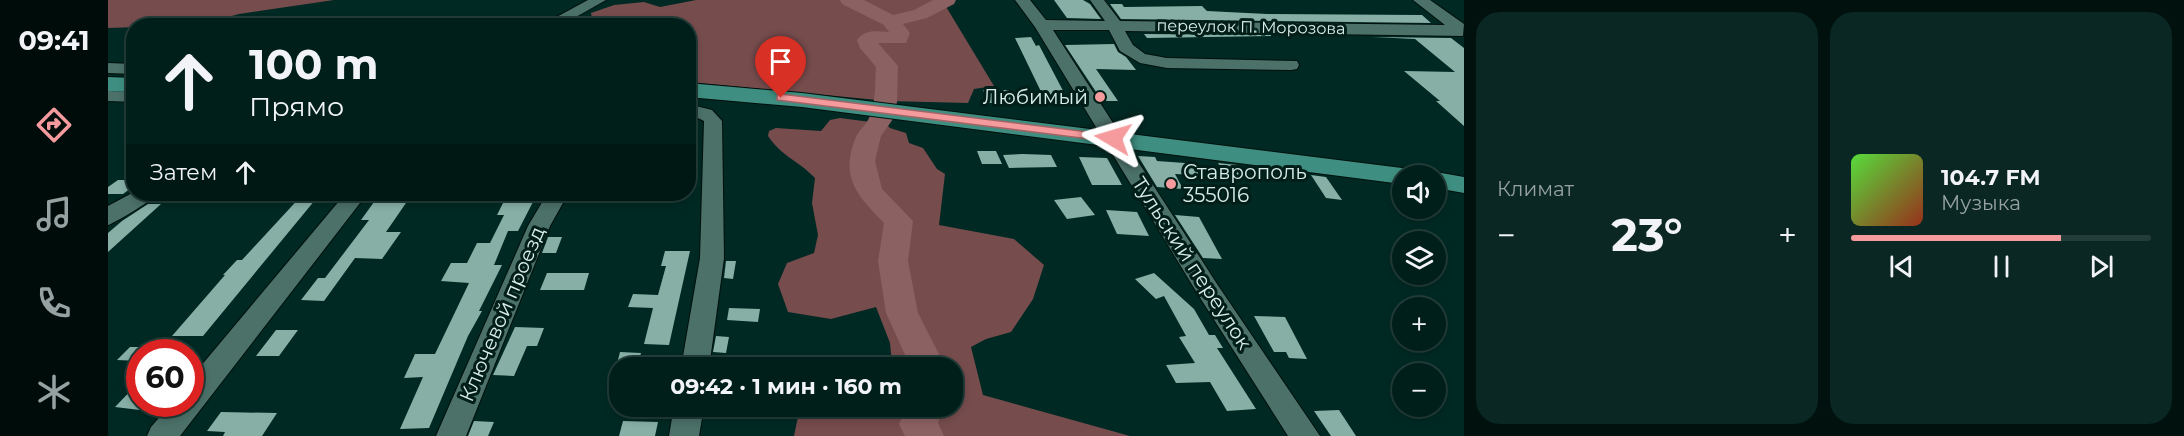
<!DOCTYPE html>
<html lang="ru">
<head>
<meta charset="utf-8">
<style>
	body { margin:0; font-family:Montserrat,sans-serif; background:#0b2723; color:#f1f3f6; height:100vh; display:flex; flex-direction:column; font-size:22px; white-space:nowrap }
	* { box-sizing:border-box; margin:0 }
	p { font-size:20px; color:#96a2a2 }
	.icon { flex:none; width:33px; height:33px; fill:none; stroke:currentColor; stroke-width:2; stroke-linecap:round; stroke-linejoin:round }
	.map { position:relative; flex:1; overflow:hidden }
	.details { display:flex; flex-direction:column; gap:12px; padding:12px; background:#01110e; width:720px }
	.details>* { flex:none }
	.top-card { position:absolute; left:18px; top:18px; width:570px; height:183px; border-radius:24px; box-shadow:0 3px 9px #0003,0 0 0 2px #233d39; background:#011f1a; color:#f1f3f6; overflow:hidden }
	.buttons { position:absolute; left:1284px; top:165px; display:grid; gap:12px }
	.buttons a { display:grid; place-items:center; width:54px; height:54px; border-radius:50%; background:#011f1a; box-shadow:0 3px 9px #0003,0 0 0 2px #233d39; font-size:30px }
	.speed { position:absolute; left:18px; top:339px; display:flex; gap:12px; font-size:30px; font-weight:700; text-align:center }
	.speed>* { display:grid; place-content:center; width:78px; height:78px; border-radius:50%; background:#011f1a; box-shadow:0 3px 9px #0003,0 0 0 2px #233d39; line-height:1 }
	.speed .limit { border:9px solid #d22; background:#fff; color:#111 }
	.pin { position:absolute; display:grid; place-items:center; width:51px; height:51px; color:#fff; margin:-62px -26px; border-radius:50% 50% 50% 0; rotate:-45deg; box-shadow:0 0 6px #0007 }
	.pin .icon { rotate:45deg }
	.me { position:absolute; width:66px; margin:-33px; rotate:277deg; stroke-linejoin:round; filter:drop-shadow(0 0 4px #0008) }
	.turn { display:flex; align-items:center; gap:21px; height:126px; padding:0 24px; font-size:27px }
	.turn .icon { width:78px; height:78px; stroke-width:2.5 }
	.turn b { display:block; font-size:42px; line-height:51px }
	.then { display:flex; align-items:center; height:57px; padding:0 24px; background:#0003; gap:12px; font-size:22px }
	.big { font-size:45px; font-weight:700; line-height:1.1 }
	.details .card { flex:1; display:flex; flex-direction:column; justify-content:center; gap:9px; min-width:0; padding:0 21px; border-radius:24px; background:#0b2723 }
	.song { display:flex; align-items:center; gap:18px }
	.cover { width:72px; height:72px; border-radius:9px; background:linear-gradient(135deg,hsl(110 70% 55%),hsl(10 70% 35%)) }
	.played { height:6px; border-radius:3px; background:linear-gradient(90deg,#f59b9e 70%,#233d39 70%) }
	.keys { display:flex; justify-content:space-around; direction:ltr }
	.heat { display:flex; justify-content:space-between; align-items:center; font-size:33px; direction:ltr }
	.details .tiles { flex:1; display:grid; gap:12px; grid-template-columns:repeat(2,1fr) }
	.trip { position:absolute; left:501px; top:357px; width:354px; height:60px; border-radius:24px; background:#011f1a; box-shadow:0 3px 9px #0003,0 0 0 2px #233d39; font-weight:700; line-height:60px; text-align:center }
	main { display:flex; flex:1; min-height:0 }
	.menu { display:flex; flex-direction:column; width:108px; justify-content:space-around; align-items:center; background:#000c0a; color:#96a2a2 }
	.menu .icon { width:42px; height:42px }
	.menu .on { color:#f59b9e }
	.menu b { font-size:27px; color:#f1f3f6 }
	.map>svg:first-child { display:block }
	.forest { fill:#764c4d }
	.lines { fill:none; stroke-linecap:round; stroke-linejoin:round }
	.river { fill:#8c6162; fill-rule:evenodd }
	.building { fill:#87afa6 }
	.minor-casing { stroke:#00100c; stroke-width:2 }
	.major-casing { stroke:#00100c; stroke-width:2 }
	.minor { fill:#4b7169; fill-rule:evenodd }
	.major { fill:#3e8f81; fill-rule:evenodd }
	.route { fill:#f59b9e; stroke:#9f6567; stroke-width:1.5 }
	.poi-dot { fill:#f59b9e; stroke:#021e19; stroke-width:2 }
	.labels { text-anchor:middle; dominant-baseline:central; stroke-width:6; stroke-linejoin:round; paint-order:stroke }
	.far-street-label { font-size:16px; fill:#d9ede8; stroke:#021e19 }
	.poi-label { font-size:20px; fill:#d9ede8; stroke:#021e19; text-anchor:end }
	.street-label { font-size:20px; fill:#d9ede8; stroke:#021e19 }
</style>
</head>
<body>
<main>
<nav class="menu">
<b>09:41</b>
<svg class="icon on" aria-label="directions" viewBox="0 0 24 24"><path d="M12 3l9 9-9 9-9-9zM9 14v-3h6M13 9l2 2-2 2"/></svg>
<svg class="icon" aria-label="music" viewBox="0 0 24 24"><path d="M9 18V5l10-2v13"/><circle cx="6" cy="18" r="3"/><circle cx="16" cy="16" r="3"/></svg>
<svg class="icon" aria-label="phone" viewBox="0 0 24 24"><path d="M5 4h4l2 5-3 2q2 4 5 5l2-3 5 2v4C11 20 4 13 5 4z"/></svg>
<svg class="icon" aria-label="climate" viewBox="0 0 24 24"><path d="M12 3v18M4 7l16 10M4 17L20 7"/></svg>
</nav>
<div class="map">
<svg width="1356" height="436" viewBox="0 0 1356 436">
	<rect width="100%" height="100%" fill="#012923"/>
	<g class="forest">
		<polygon points="0,0 226,0 131,14 92,25 0,28"/>
		<polygon points="588,0 834,0 886,86 866,89 860,103 780,101 581,82 580,26 491,25 485,24 483,13 506,5 536,2 552,7"/>
		<path d="M732,118L778,124L782,128L798,133L801,143L815,148L829,169L837,174L831,225L906,239L936,265L925,299L903,332L878,339L863,347L875,395L1022,436H686L692,407L844,406V368L775,367L784,364L782,343L768,307L723,319L680,312L670,284L679,263L706,253L710,235L704,203L707,178C691,161 673,156 660,136L661,131L668,128L713,131L722,120Z"/>
	</g>
	<g class="lines">
		<g class="river">
			<path d="M732,0H756L785,15L806,10L825,0H848L846,4L819,18L795,24L802,33L798,43H770L790,66L789,102L785,119L773,136L767,161L774,189L805,221L800,261L810,313L838,368H803L778,313L770,261L776,223C750,196 731,178 748,137C751,130 758,125 761,118C768,103 767,83 768,67L752,48L749,40C756,29 770,31 781,32L776,25L734,4Z"/>
			<polygon points="799,406 836,406 830,423 836,436 797,436 791,424"/>
		</g>
	</g>
	<g class="building">
		<polygon points="946,0 975,0 982,4 993,19 959,18"/>
		<polygon points="1002,4 1014,4 1016,7 1094,6 1099,11 1159,14 1314,15 1323,23 1013,19"/>
		<polygon points="1036,34 1163,35 1163,36 1039,38"/>
		<polygon points="923,37 928,46 931,45 962,104 939,104 907,38"/>
		<polygon points="1264,37 1343,38 1356,48 1356,126 1328,101 1332,101 1296,71 1347,72 1307,39"/>
		<polygon points="1006,44 1010,52 1018,57 1028,70 988,69 1010,101 994,101 957,45"/>
		<polygon points="875,90 901,90 906,103 880,103"/>
		<polygon points="869,151 888,151 894,164 874,164"/>
		<polygon points="915,154 943,155 949,167 901,168 895,155"/>
		<polygon points="1030,156 1047,157 1049,161 1091,164 1090,175 1067,174 1075,189 1049,187"/>
		<polygon points="971,157 999,158 1014,185 984,185"/>
		<polygon points="1110,163 1129,165 1136,177 1118,176"/>
		<polygon points="1203,175 1218,177 1234,200 1218,198"/>
		<polygon points="10,180 26,180 26,186 15,194 0,194 0,187"/>
		<polygon points="195,194 212,194 95,336 64,336 117,275 115,275 129,260 134,260"/>
		<polygon points="973,197 987,215 959,219 946,200"/>
		<polygon points="397,199 426,200 410,231 400,231 386,265 394,265 371,311 374,311 360,336 321,428 292,429 315,377 296,378 307,354 327,354 361,283 333,281 343,263 359,263 369,243 382,243 396,215 389,215"/>
		<polygon points="266,202 298,203 278,232 293,232 274,259 247,258 216,301 193,300 210,278 217,278 261,220 253,220"/>
		<polygon points="40,204 53,204 0,252 0,233 14,221"/>
		<polygon points="998,210 1029,212 1041,236 1009,234"/>
		<polygon points="1067,215 1091,217 1114,259 1095,258"/>
		<polygon points="440,237 454,237 448,253 434,253"/>
		<polygon points="557,251 582,251 561,345 536,344 545,308 520,307 525,294 550,295 558,266 553,266"/>
		<polygon points="618,261 628,261 625,279 616,278"/>
		<polygon points="439,273 481,273 476,290 432,290"/>
		<polygon points="1046,273 1086,309 1101,335 1107,335 1115,348 1109,348 1148,409 1119,411 1102,382 1068,383 1058,365 1087,363 1071,337 1078,336 1056,296 1048,299 1027,279"/>
		<polygon points="621,308 652,309 650,322 619,320"/>
		<polygon points="1146,316 1177,317 1199,359 1181,358 1178,352 1166,352"/>
		<polygon points="407,327 436,328 429,346 419,346 406,376 385,375"/>
		<polygon points="168,330 190,330 171,356 148,356"/>
		<polygon points="608,336 621,337 618,353 605,352"/>
		<polygon points="22,347 32,347 32,361 9,360"/>
		<polygon points="512,352 533,353 529,368 508,368"/>
		<polygon points="32,381 32,410 7,407"/>
		<polygon points="1231,410 1248,436 1223,436 1206,411"/>
		<polygon points="113,412 169,413 154,436 115,436 117,432 99,431"/>
		<polygon points="366,421 386,422 380,436 360,436"/>
		<polygon points="515,421 550,422 547,436 511,436"/>
	</g>
	<g class="lines">
		<defs>
			<g id="minor">
				<polygon points="480,0 498,0 452,26 432,26"/>
				<polygon points="907,0 922,0 938,20 997,21 982,0 996,0 1012,21 1337,25 1305,0 1322,0 1356,24 1355,36 1017,31 1025,45 1037,54 1059,58 1189,61 1191,65 1189,69 1183,70 1059,68 1032,63 1012,51 1001,30 945,30 1109,284 1212,436 1180,436 1091,296 927,27"/>
				<polygon points="0,63 26,64 26,74 0,73"/>
				<polygon points="0,91 26,92 26,102 0,101"/>
				<polygon points="580,104 604,110 614,121 616,258 601,368 573,368 592,258 596,121 588,117 580,116"/>
				<path d="M26,192L50,194C46,199 7,223 0,225V206Z"/>
				<polygon points="237,194 259,194 72,436 39,436 43,427 63,404 82,404 82,379"/>
				<polygon points="439,194 460,194 442,226 358,436 328,436 420,226"/>
				<polygon points="566,406 596,406 591,436 561,436"/>
			</g>
			<g id="major">
				<polygon points="0,77 26,78 26,92 0,91"/>
				<polygon points="580,83 694,93 1294,168 1303,170 1307,176 1294,176 1294,184 694,107 580,97"/>
				<polygon points="1328,172 1356,177 1356,193 1328,188 1328,176 1318,176"/>
			</g>
		</defs>
		<use href="#minor" class="minor-casing"/>
		<use href="#major" class="major-casing"/>
		<use href="#minor" class="minor"/>
		<use href="#major" class="major"/>
	</g>
	<polygon class="route" points="673,94 1005,135 1011,138 1005,142 669,100 669,95"/>
	<g class="poi-dot">
		<circle cx="992" cy="97" r="6"/>
		<circle cx="1063" cy="184" r="6"/>
	</g>
	<g class="labels">
		<g class="far-street-label">
			<text transform="translate(1143 27) rotate(1)">переулок П. Морозова</text>
		</g>
		<g class="poi-label">
			<text x="980" y="97">Любимый</text>
			<text x="1075" y="172" text-anchor="start">Ставрополь<tspan x="1075" dy="23">355016</tspan></text>
		</g>
		<g class="street-label">
			<text transform="translate(1084 263) rotate(57)">Тульский переулок</text>
			<text transform="translate(394 314) rotate(-67)">Ключевой проезд</text>
		</g>
	</g>
</svg>
<div class="buttons">
<a><svg class="icon" aria-label="sound" viewBox="0 0 24 24"><path d="M4 9h4l5-4v14l-5-4H4zM17 9q2 3 0 6"/></svg></a>
<a><svg class="icon" aria-label="layers" viewBox="0 0 24 24"><path d="M12 4l9 5-9 5-9-5zM3 14l9 5 9-5"/></svg></a>
<a>+</a>
<a>−</a>
</div>
<div class="speed"><div class="limit">60</div></div>
<div class="pin" style="left:673px;top:98px;background:#d93025"><svg class="icon" aria-label="arrive" viewBox="0 0 24 24"><path d="M6 21V4h12l-3 4 3 4H6"/></svg></div>
<svg class="me" style="left:1005px;top:138px" viewBox="-20 -20 40 40"><path d="M0-17L14 15 0 8-14 15z" fill="#f59b9e" stroke="#fff" stroke-width="4"/></svg>
<div class="trip">09:42 · 1 мин · 160 m</div>
<div class="top-card">
<div class="turn"><svg class="icon" aria-label="ahead" viewBox="0 0 24 24"><path d="M12 20V5M6 11l6-6 6 6"/></svg><div><b>100 m</b>Прямо</div></div>
<div class="then">Затем<svg class="icon" aria-label="ahead" viewBox="0 0 24 24"><path d="M12 20V5M6 11l6-6 6 6"/></svg></div>
</div>
</div>
<section class="details">
<div class="tiles">
<div class="card"><p>Климат</p>
<div class="heat"><a>−</a><b class="big">23°</b><a>+</a></div>
</div>
<div class="card">
<div class="song"><i class="cover"></i><div><b>104.7 FM</b><p>Музыка</p></div></div>
<div class="played"></div>
<div class="keys"><svg class="icon" aria-label="previous" viewBox="0 0 24 24"><path d="M18 5L8 12l10 7zM5 5v14"/></svg><svg class="icon" aria-label="pause" viewBox="0 0 24 24"><path d="M8 5v14M16 5v14"/></svg><svg class="icon" aria-label="next" viewBox="0 0 24 24"><path d="M6 5l10 7-10 7zM19 5v14"/></svg></div>
</div>
</div>
</section>
</main>
</body>
</html>
